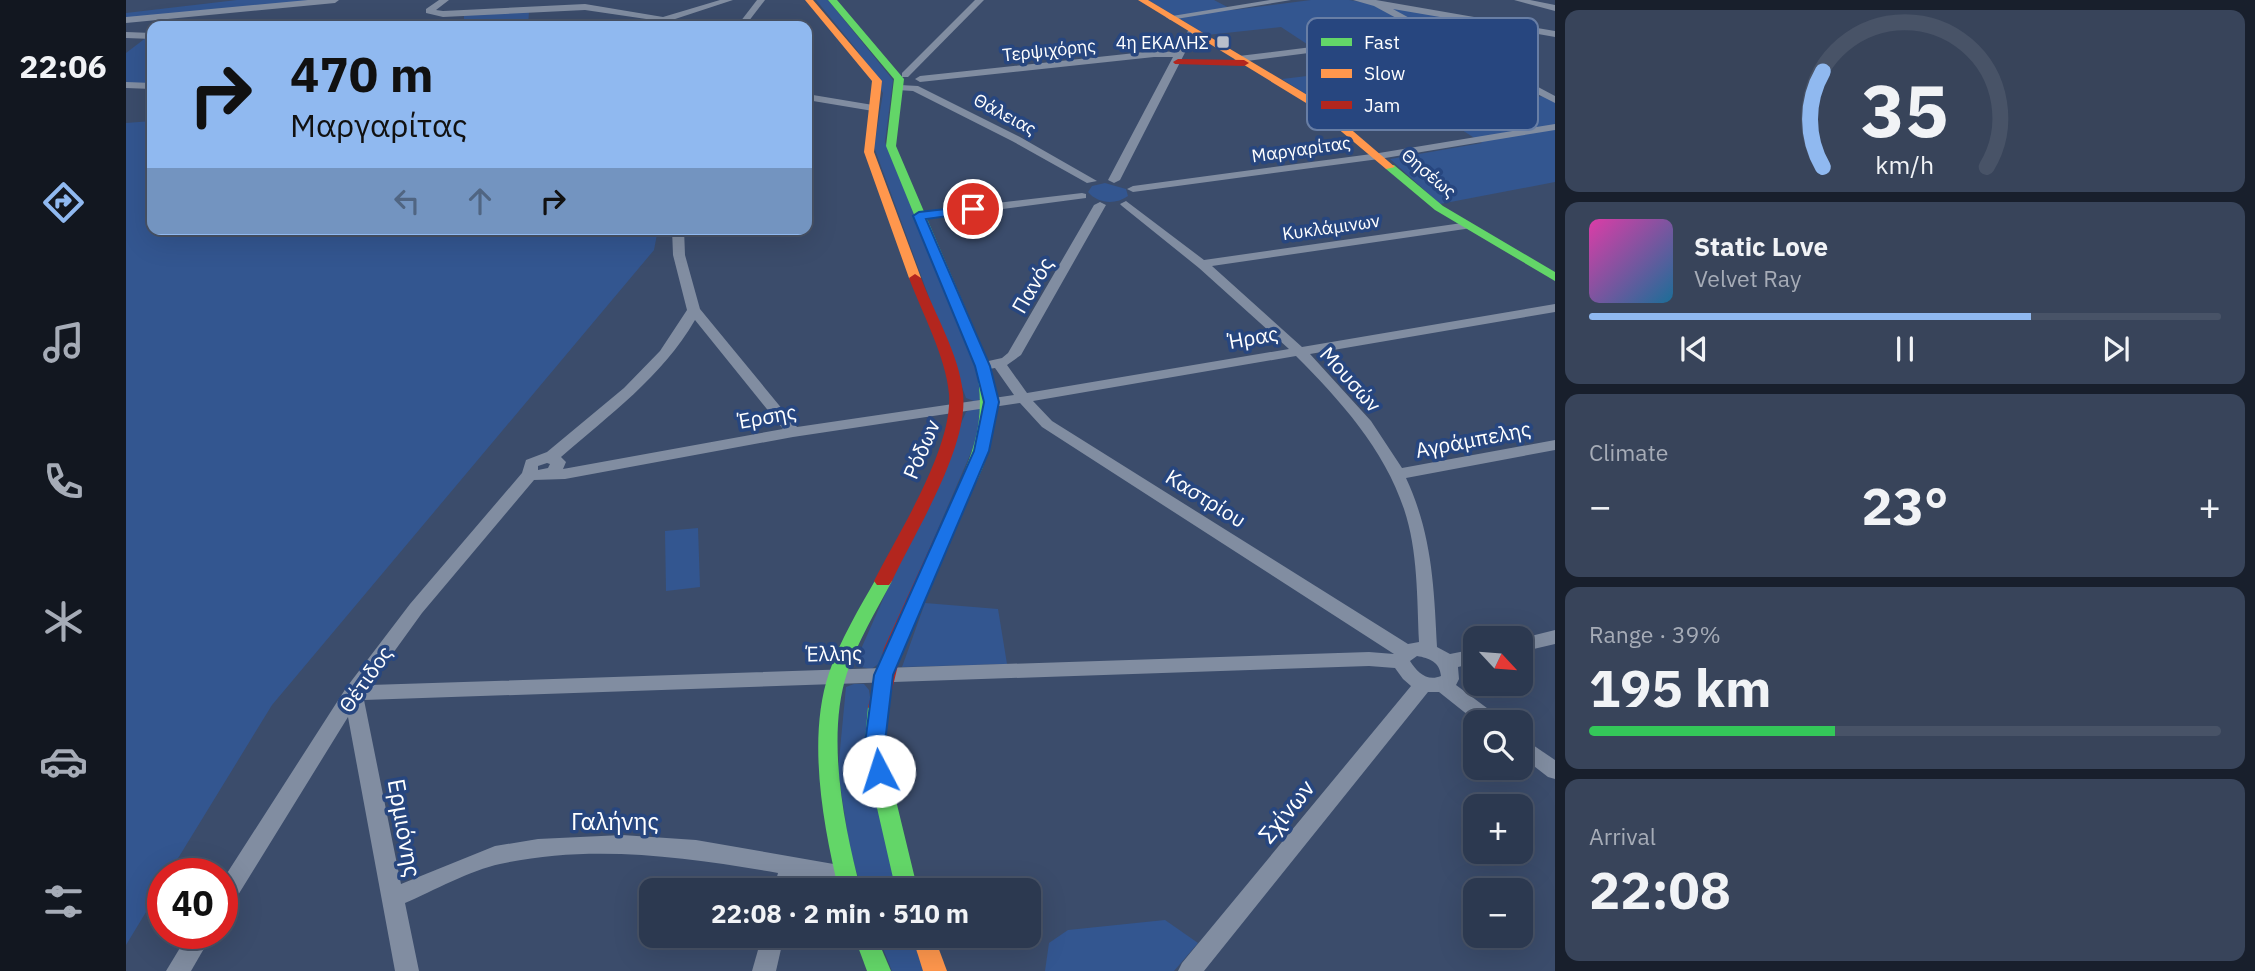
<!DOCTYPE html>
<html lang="en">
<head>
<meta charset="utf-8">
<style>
	body { margin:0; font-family:"IBM Plex Sans",sans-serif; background:#38445a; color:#f1f3f6; height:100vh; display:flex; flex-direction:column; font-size:26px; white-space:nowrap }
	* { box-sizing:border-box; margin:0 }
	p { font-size:23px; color:#a6acb7 }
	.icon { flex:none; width:38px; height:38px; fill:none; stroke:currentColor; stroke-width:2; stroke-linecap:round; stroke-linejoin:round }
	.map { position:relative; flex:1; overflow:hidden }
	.panel { display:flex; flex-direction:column; gap:10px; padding:10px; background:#181f2c; width:700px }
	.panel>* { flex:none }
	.top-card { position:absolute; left:21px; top:21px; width:665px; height:214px; border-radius:14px; box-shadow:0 7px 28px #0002,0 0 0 2px #485367; background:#90b9f0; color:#111; overflow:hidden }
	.needle { width:46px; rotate:116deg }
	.controls { position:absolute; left:1337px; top:626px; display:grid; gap:14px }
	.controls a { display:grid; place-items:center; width:70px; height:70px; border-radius:14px; background:#2c3950; box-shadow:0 7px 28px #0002,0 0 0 2px #485367; font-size:35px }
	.speed { position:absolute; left:21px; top:858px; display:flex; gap:14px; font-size:35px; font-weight:700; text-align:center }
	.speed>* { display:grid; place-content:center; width:91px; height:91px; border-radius:50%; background:#2c3950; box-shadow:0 7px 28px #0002,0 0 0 2px #485367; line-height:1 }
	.speed .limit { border:10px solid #d22; background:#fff; color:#111 }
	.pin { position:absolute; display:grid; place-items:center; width:60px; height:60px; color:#fff; margin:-30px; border:4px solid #fff; border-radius:50%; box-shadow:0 2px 7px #0007 }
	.me { position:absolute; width:77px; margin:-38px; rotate:355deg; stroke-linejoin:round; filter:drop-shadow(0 0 5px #0008) }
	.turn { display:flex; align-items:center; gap:24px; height:147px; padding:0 28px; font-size:32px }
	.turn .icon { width:91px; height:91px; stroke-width:2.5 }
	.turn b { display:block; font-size:49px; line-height:60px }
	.lanes { display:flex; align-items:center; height:66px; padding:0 28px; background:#0003; justify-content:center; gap:35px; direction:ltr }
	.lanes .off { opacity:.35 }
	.big { font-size:52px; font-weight:800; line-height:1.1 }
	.panel .widget { flex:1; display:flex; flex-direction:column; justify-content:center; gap:10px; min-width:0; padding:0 24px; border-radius:14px; background:#38445a }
	.panel .dial { align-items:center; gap:0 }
	.dial svg { height:182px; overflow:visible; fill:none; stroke:#485367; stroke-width:7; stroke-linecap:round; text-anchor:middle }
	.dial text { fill:#f1f3f6; stroke:none }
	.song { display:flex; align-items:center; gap:21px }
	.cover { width:84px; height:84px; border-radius:10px; background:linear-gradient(135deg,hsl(320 70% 55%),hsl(200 70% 35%)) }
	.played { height:7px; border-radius:4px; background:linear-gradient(90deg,#90b9f0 70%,#485367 70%) }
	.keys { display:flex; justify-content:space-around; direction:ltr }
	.heat { display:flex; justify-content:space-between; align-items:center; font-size:38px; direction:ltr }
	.charge { height:10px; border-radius:5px; background:linear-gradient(90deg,#34c759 39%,#485367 0) }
	.trip { position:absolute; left:513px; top:878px; width:402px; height:70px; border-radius:14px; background:#2c3950; box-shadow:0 7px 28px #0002,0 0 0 2px #485367; font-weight:800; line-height:70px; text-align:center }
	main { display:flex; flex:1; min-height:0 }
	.dock { display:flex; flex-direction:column; width:126px; justify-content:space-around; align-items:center; background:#121720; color:#a6acb7 }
	.dock .icon { width:49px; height:49px }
	.dock .selected { color:#90b9f0 }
	.dock b { font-size:32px; color:#f1f3f6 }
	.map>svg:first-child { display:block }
	.green { fill:#335690 }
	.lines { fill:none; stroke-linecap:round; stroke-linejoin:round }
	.street { fill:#818da1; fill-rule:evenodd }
	.fast { fill:#63d668; fill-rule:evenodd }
	.slow { fill:#ff974d; fill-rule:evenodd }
	.jam { fill:#b3261e; fill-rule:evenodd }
	.route { fill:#1a73e8; stroke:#114b97; stroke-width:2 }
	.poi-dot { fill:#bac0cb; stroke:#27467f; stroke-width:2.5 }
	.labels { text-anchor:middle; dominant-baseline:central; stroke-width:7; stroke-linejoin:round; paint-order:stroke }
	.far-poi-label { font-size:18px; fill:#fff; stroke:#27467f; text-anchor:end }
	.far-street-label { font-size:18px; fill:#fff; stroke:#27467f }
	.street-label { font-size:21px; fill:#fff; stroke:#27467f }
	.near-street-label { font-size:24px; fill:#fff; stroke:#27467f }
	.key { fill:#27467f; stroke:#687ea5; stroke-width:2 }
	.key-label { font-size:19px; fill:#fff }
</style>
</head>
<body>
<main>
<nav class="dock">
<b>22:06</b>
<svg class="icon selected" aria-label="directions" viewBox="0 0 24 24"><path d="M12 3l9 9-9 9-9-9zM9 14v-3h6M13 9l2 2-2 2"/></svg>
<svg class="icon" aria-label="music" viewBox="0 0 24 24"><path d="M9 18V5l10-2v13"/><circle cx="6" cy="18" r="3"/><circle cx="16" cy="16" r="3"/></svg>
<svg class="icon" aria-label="phone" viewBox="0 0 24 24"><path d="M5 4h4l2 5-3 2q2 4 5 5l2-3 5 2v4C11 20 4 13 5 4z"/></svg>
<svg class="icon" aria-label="climate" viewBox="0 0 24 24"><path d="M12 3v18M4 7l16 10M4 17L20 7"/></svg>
<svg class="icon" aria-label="car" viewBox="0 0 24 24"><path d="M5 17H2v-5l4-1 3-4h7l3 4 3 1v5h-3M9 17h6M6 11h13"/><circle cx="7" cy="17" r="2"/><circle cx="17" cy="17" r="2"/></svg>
<svg class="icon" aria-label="filters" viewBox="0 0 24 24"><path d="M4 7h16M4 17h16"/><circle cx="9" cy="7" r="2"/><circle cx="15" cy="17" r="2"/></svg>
</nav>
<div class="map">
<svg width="1429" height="971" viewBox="0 0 1429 971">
	<rect width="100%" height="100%" fill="#3b4c6b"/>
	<g class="green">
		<polygon points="111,0 197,0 0,19 0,13"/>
		<polygon points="690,0 702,0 767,80 759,142 849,361 857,399 848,401 840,398 748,147 757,93 731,50"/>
		<polygon points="1022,0 1088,0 1107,10 1185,0 1223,0 1374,25 1270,38 1235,17 1215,21 1246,41 1187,48 1155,27 1081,35"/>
		<polygon points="403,11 402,26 338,26 338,15"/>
		<polygon points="21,37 26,37 26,84 0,83 0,53"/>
		<polygon points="1223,71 1254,92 1191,101 1156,79"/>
		<polygon points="1334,86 1366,104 1418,96 1429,102 1429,182 1314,204 1264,159 1356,143 1281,94"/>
		<polygon points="26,121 26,229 532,229 528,250 146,705 43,873 37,873 37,884 0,945 0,123"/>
		<path d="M979,183L1000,189L1002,196C990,205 972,204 962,192L966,186Z"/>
		<polygon points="845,409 855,409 859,420 754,663 745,669 735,667 731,658 840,412"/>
		<polygon points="572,528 574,587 540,591 539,531"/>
		<polygon points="799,603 872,609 881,664 776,667"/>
		<polygon points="728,684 738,684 743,690 771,891 736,891 724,850 712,771 720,687"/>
		<polygon points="1039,920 1072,943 1048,971 919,971 923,943 942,930"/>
		<polygon points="752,936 786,936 801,971 766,971"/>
	</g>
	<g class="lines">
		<g class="street">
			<polygon points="182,0 213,0 209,3 0,23 0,17"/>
			<polygon points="313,0 323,0 310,10 317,11 459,4 537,17 594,0 607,0 543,21 539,26 512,26 527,20 459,10 317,17 300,13 300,9"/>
			<polygon points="631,0 639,0 619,26 611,26"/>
			<polygon points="849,0 858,0 782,77 776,77 776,73"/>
			<polygon points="1144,0 1165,0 1044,20 1040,17"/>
			<path d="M1227,0H1250L1429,31V37L1379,28L1317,36L1429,96V103L1384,80L1189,107L1184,104L1189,101L1376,75L1306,37L1113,62L1108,59L1113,56L1298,33L1248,6ZM1267,9L1361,25L1309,32Z"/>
			<polygon points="1388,0 1404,0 1429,5 1429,11"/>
			<polygon points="1066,28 1070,31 994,180 988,183 982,180 1047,57 1028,57 794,82 789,79 794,76 1028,51 1050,52 1062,31"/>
			<polygon points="0,32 26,33 26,39 0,38"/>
			<polygon points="0,82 26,83 26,89 0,88"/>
			<polygon points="774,85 792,86 894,137 971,181 961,183 886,141 787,91 771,90 769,88"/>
			<polygon points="681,94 747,105 752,108 747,111 681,100"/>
			<polygon points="1429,124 1429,130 1253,159 1007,192 1001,189 1007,186 1253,153"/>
			<polygon points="956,193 960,194 960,198 793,220 787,216 793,212"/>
			<path d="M1000,201L1078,260L1343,222V228L1339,229L1086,266L1176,347L1429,304V312L1184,354L1245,421L1276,468L1429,440V450L1280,478C1306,534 1308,586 1311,647L1324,654L1349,649V663L1332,667L1333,679L1330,685L1373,717L1376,723H1352L1313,692H1302L1078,971H1052L1056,963L1285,686L1277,679L1269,668L1243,666L238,700L275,884L369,846L412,839L496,835L570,840L719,866L727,869L730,876L727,883L719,886L673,877L669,891H647L652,873C560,857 466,844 374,864C345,870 307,891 279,903L293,971H269L222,717L104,908L96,911V881L220,688L284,604L396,473L400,460L421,452L498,388L534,351L561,310L547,255L546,229H558L559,255L574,309L671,427L888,395L869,368L863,369L856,365L858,362L876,358L882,353L968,205L974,202L980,205L895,355L881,365L901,393L1163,349L1073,268L996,206L994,204ZM569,320L657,429L437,469L440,462L435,457C483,415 536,377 569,320ZM1170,356C1214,400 1258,449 1278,509C1292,551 1291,598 1293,642L1282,644L926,421L907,401ZM894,403L916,427L1268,654L1243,652L244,685L296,613L408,480L439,479L667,437ZM421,463L424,464L422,468L412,470V466ZM1291,656C1303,658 1314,662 1315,676C1301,682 1291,672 1284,661Z"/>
			<polygon points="1429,630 1429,644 1395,652 1393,639"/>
			<polygon points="1395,737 1429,760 1429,779 1422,777 1395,756"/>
			<polygon points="63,933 87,933 65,971 40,971"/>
			<polygon points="636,936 658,936 650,971 626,971"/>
		</g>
		<g class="fast">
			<path d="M702,0H711L778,79L770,146L864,366C872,409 869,449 847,488H835L833,484C852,441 859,413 850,366L760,146L768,79Z"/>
			<polygon points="1260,165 1268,165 1317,206 1429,272 1429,281 1309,210 1260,169"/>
			<path d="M757,575L763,577L766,581C750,611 732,641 721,673C700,738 718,826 735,891H713C697,825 681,738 703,673C714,640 734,607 751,577Z"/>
			<polygon points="752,699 759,702 762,707 758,751 792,891 770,891 738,751 742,707 745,702"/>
			<polygon points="728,936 750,936 765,971 741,971"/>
		</g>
		<g class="slow">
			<polygon points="679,0 687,0 756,81 748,152 795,278 793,281 785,281 783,278 738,152 746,81"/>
			<polygon points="1012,0 1022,0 1193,102 1269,167 1260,169 1185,106"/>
			<polygon points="786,936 808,936 821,971 797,971"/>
		</g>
		<g class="jam">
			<polygon points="1052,59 1118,60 1123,63 1118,66 1049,64 1047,62"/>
			<path d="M789,274L795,278C809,315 833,354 837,393C843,447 789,532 766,581L763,585H751L748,581C773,532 827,448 823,394C820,357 796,313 783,278Z"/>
			<polygon points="841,479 849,484 776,648 762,707 759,712 752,715 745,712 742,707 758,648 833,484"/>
		</g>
	</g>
	<polygon class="route" points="847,206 853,209 851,212 800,219 864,366 873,402 863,451 767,675 758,751 763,771 760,777 753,780 746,777 738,751 748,675 848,451 858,402 849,366 787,216 793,212"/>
	<rect class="poi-dot" x="1090" y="35" width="14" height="14" rx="3.5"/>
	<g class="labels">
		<g class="far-poi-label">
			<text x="1083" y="42">4η ΕΚΑΛΗΣ</text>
		</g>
		<g class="far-street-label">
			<text transform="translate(923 50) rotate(-6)">Τερψιχόρης</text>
			<text transform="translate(879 114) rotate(28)">Θάλειας</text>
			<text transform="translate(1175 149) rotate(-8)">Μαργαρίτας</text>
			<text transform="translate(1303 173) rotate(40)">Θησέως</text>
			<text transform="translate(1205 227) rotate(-8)">Κυκλάμινων</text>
		</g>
		<g class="street-label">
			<text transform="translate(906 285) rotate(-60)">Πανός</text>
			<text transform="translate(1127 337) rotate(-10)">Ήρας</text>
			<text transform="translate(1225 379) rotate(48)">Μουσών</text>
			<text transform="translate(641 416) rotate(-10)">Έρσης</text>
			<text transform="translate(1347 439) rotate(-11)">Αγράμπελης</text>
			<text transform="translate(795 449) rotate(-67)">Ρόδων</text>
			<text transform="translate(1080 498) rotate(32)">Καστρίου</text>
			<text transform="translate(708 653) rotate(-1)">Έλλης</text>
			<text transform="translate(239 679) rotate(-55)">Θέτιδος</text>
		</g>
		<g class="near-street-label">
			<text transform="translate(1160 811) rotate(-51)">Σχίνων</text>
			<text x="489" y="821">Γαλήνης</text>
			<text transform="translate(279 828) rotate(80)">Ερμιόνης</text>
		</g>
	</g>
	<rect x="1181" y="18" width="231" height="112" rx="10" class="key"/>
	<rect x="1195" y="38" width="31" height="8" fill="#63d668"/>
	<rect x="1195" y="69" width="31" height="9" fill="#ff974d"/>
	<rect x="1195" y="101" width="31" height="8" fill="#b3261e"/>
	<g class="key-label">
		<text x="1238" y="49">Fast</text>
		<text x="1238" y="80">Slow</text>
		<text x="1238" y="112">Jam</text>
	</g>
</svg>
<div class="controls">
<a><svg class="needle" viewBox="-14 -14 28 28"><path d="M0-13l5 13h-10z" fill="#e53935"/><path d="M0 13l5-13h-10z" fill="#a6acb7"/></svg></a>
<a><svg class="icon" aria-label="search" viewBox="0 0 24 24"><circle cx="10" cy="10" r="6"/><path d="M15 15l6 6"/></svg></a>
<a>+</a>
<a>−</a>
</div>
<div class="speed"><div class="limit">40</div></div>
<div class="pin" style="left:847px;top:209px;background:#d93025"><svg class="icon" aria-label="arrive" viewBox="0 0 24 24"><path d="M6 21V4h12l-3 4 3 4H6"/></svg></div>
<svg class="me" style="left:753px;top:771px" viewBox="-20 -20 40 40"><circle r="19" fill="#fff"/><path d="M0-13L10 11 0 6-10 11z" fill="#1a73e8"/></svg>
<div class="trip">22:08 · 2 min · 510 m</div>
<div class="top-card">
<div class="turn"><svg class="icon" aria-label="right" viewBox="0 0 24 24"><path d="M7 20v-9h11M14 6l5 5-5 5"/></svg><div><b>470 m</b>Μαργαρίτας</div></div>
<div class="lanes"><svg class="icon off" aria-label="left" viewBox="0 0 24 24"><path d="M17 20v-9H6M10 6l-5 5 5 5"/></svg><svg class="icon off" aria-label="ahead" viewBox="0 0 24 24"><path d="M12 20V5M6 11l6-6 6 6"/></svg><svg class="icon" aria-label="right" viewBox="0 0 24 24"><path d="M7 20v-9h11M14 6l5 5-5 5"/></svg></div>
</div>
</div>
<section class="panel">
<div class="widget dial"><svg viewBox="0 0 100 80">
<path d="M14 69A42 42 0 1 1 86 69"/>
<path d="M14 69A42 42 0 0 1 14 27" stroke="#90b9f0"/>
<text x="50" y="56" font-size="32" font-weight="700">35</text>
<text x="50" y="72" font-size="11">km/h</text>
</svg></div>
<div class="widget">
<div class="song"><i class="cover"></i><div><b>Static Love</b><p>Velvet Ray</p></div></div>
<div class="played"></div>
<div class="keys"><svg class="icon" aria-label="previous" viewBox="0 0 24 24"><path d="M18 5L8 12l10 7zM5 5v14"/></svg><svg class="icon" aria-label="pause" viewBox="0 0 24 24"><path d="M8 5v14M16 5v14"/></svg><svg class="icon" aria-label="next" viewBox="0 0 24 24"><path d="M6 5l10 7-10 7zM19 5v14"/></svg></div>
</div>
<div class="widget"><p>Climate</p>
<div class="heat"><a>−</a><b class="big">23°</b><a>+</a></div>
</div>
<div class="widget"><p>Range · 39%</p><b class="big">195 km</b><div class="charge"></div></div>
<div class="widget"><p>Arrival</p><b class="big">22:08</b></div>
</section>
</main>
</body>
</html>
